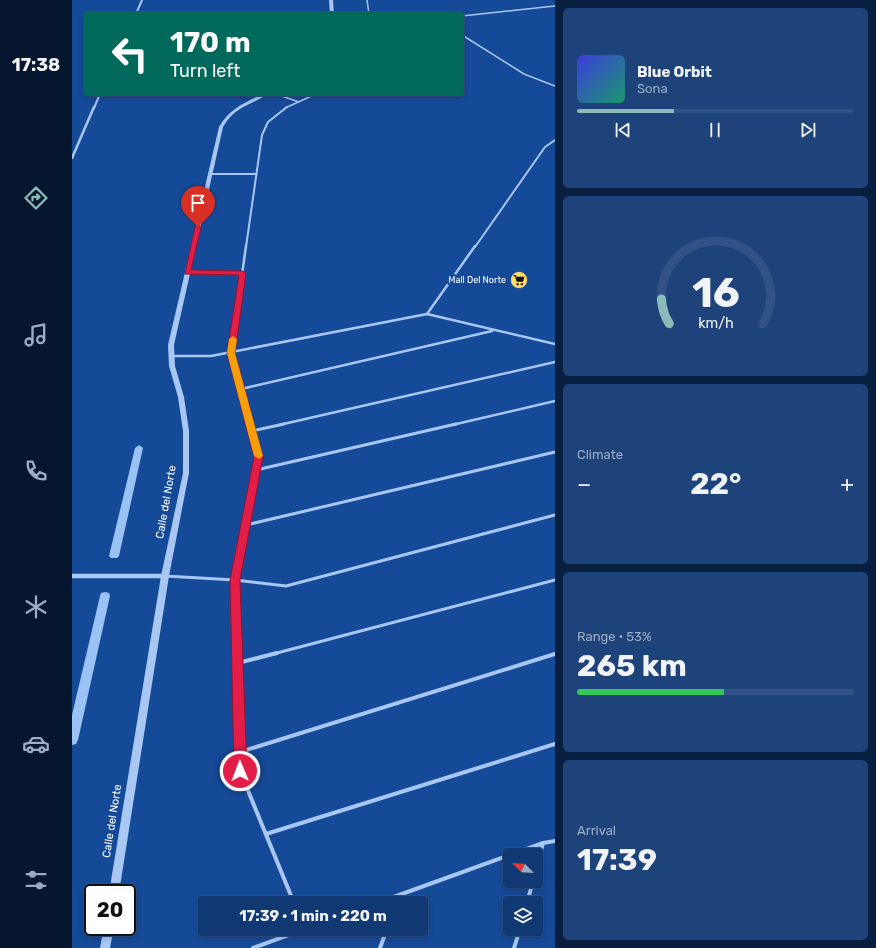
<!DOCTYPE html>
<html lang="en">
<head>
<meta charset="utf-8">
<style>
	body { margin:0; font-family:Rubik,sans-serif; background:#1e437b; color:#f1f3f6; height:100vh; display:flex; flex-direction:column; font-size:15px; white-space:nowrap }
	* { box-sizing:border-box; margin:0 }
	p { font-size:13px; color:#9cacc4 }
	.icon { flex:none; width:22px; height:22px; fill:none; stroke:currentColor; stroke-width:2; stroke-linecap:round; stroke-linejoin:round }
	.map { position:relative; flex:1; overflow:hidden }
	.drawer { display:flex; flex-direction:column; gap:8px; padding:8px; background:#091f3f; width:321px }
	.drawer>* { flex:none }
	.guide { position:absolute; left:12px; top:12px; width:380px; height:84px; border-radius:4px; box-shadow:0 2px 6px #0003,0 0 0 1px #305285; background:#00695c; color:#fff; overflow:hidden }
	.needle { width:26px; rotate:294deg }
	.controls { position:absolute; left:431px; top:848px; display:grid; gap:8px }
	.controls a { display:grid; place-items:center; width:40px; height:40px; border-radius:4px; background:#103873; box-shadow:0 2px 6px #0003,0 0 0 1px #305285; font-size:20px }
	.speed { position:absolute; left:12px; top:884px; display:flex; gap:8px; font-size:20px; font-weight:700; text-align:center }
	.speed>* { display:grid; place-content:center; width:52px; height:52px; border-radius:50%; background:#103873; box-shadow:0 2px 6px #0003,0 0 0 1px #305285; line-height:1 }
	.speed .limit { border:2px solid #111; border-radius:6px; background:#fff; color:#111 }
	.pin { position:absolute; display:grid; place-items:center; width:34px; height:34px; color:#fff; margin:-41px -17px; border-radius:50% 50% 50% 0; rotate:-45deg; box-shadow:0 0 4px #0007 }
	.pin .icon { rotate:45deg }
	.me { position:absolute; width:44px; margin:-22px; rotate:359deg; stroke-linejoin:round; filter:drop-shadow(0 0 3px #0008) }
	.turn { display:flex; align-items:center; gap:14px; height:84px; padding:0 20px; font-size:18px }
	.turn .icon { width:52px; height:52px; stroke-width:2.5 }
	.turn b { display:block; font-size:28px; line-height:34px }
	.big { font-size:30px; font-weight:700; line-height:1.1 }
	.drawer .card { flex:1; display:flex; flex-direction:column; justify-content:center; gap:6px; min-width:0; padding:0 14px; border-radius:6px; background:#1e437b }
	.drawer .dial { align-items:center; gap:0 }
	.dial svg { height:104px; overflow:visible; fill:none; stroke:#305285; stroke-width:7; stroke-linecap:round; text-anchor:middle }
	.dial text { fill:#f1f3f6; stroke:none }
	.song { display:flex; align-items:center; gap:12px }
	.cover { width:48px; height:48px; border-radius:6px; background:linear-gradient(135deg,hsl(240 70% 55%),hsl(160 70% 35%)) }
	.played { height:4px; border-radius:2px; background:linear-gradient(90deg,#8bbbb9 35%,#305285 35%) }
	.keys { display:flex; justify-content:space-around; direction:ltr }
	.heat { display:flex; justify-content:space-between; align-items:center; font-size:22px; direction:ltr }
	.charge { height:6px; border-radius:3px; background:linear-gradient(90deg,#34c759 53%,#305285 0) }
	.trip { position:absolute; left:126px; top:896px; width:230px; height:40px; border-radius:4px; background:#103873; box-shadow:0 2px 6px #0003,0 0 0 1px #305285; font-weight:700; line-height:40px; text-align:center }
	main { display:flex; flex:1; min-height:0 }
	.tab-bar { display:flex; flex-direction:column; width:72px; justify-content:space-around; align-items:center; background:#06162e; color:#9cacc4 }
	.tab-bar .icon { width:28px; height:28px }
	.tab-bar .selected { color:#8bbbb9 }
	.tab-bar b { font-size:18px; color:#f1f3f6 }
	.map>svg:first-child { display:block }
	.lines { fill:none; stroke-linecap:round; stroke-linejoin:round }
	.stream { fill:#9bc2f5; fill-rule:evenodd }
	.service-far4 { stroke:#a9c7f3; stroke-width:1.5 }
	.service-far3 { stroke:#a9c7f3; stroke-width:2 }
	.service-far2 { stroke:#a9c7f3; stroke-width:2.5 }
	.service-far1 { stroke:#a9c7f3; stroke-width:3 }
	.service { stroke:#a9c7f3; stroke-width:4 }
	.minor-far2 { stroke:#a9c7f3; stroke-width:2 }
	.minor-far1 { stroke:#a9c7f3; stroke-width:2.5 }
	.minor { stroke:#a9c7f3; stroke-width:4.5 }
	.tertiary { fill:#a9c7f3; fill-rule:evenodd }
	.route { fill:#e11d48; stroke:#92132f }
	.slow { fill:#f59e0b }
	.labels { text-anchor:middle; dominant-baseline:central; stroke-width:4; stroke-linejoin:round; paint-order:stroke }
	.far-poi-label { font-size:9px; fill:#fff; stroke:#154a99; text-anchor:end }
	.street-label { font-size:11px; fill:#fff; stroke:#154a99 }
</style>
</head>
<body>
<main>
<nav class="tab-bar">
<b>17:38</b>
<svg class="icon selected" aria-label="directions" viewBox="0 0 24 24"><path d="M12 3l9 9-9 9-9-9zM9 14v-3h6M13 9l2 2-2 2"/></svg>
<svg class="icon" aria-label="music" viewBox="0 0 24 24"><path d="M9 18V5l10-2v13"/><circle cx="6" cy="18" r="3"/><circle cx="16" cy="16" r="3"/></svg>
<svg class="icon" aria-label="phone" viewBox="0 0 24 24"><path d="M5 4h4l2 5-3 2q2 4 5 5l2-3 5 2v4C11 20 4 13 5 4z"/></svg>
<svg class="icon" aria-label="climate" viewBox="0 0 24 24"><path d="M12 3v18M4 7l16 10M4 17L20 7"/></svg>
<svg class="icon" aria-label="car" viewBox="0 0 24 24"><path d="M5 17H2v-5l4-1 3-4h7l3 4 3 1v5h-3M9 17h6M6 11h13"/><circle cx="7" cy="17" r="2"/><circle cx="17" cy="17" r="2"/></svg>
<svg class="icon" aria-label="filters" viewBox="0 0 24 24"><path d="M4 7h16M4 17h16"/><circle cx="9" cy="7" r="2"/><circle cx="15" cy="17" r="2"/></svg>
</nav>
<div class="map">
<svg width="483" height="948" viewBox="0 0 483 948">
	<rect width="100%" height="100%" fill="#154a99"/>
	<g class="lines">
		<g class="stream">
			<polygon points="67,445 71,448 47,556 45,558 39,558 37,556 63,448"/>
			<polygon points="33,592 37,593 38,596 6,740 4,744 0,745 0,715 28,596 29,593"/>
		</g>
		<g class="service-far4">
			<polyline points="295,0 297,14"/>
			<polyline points="390,16 483,6"/>
			<polyline points="390,35 452,74 483,86"/>
			<polyline points="204,94 227,102"/>
			<polyline points="213,108 244,94"/>
		</g>
		<g class="service-far3">
			<polyline points="138,174 183,174"/>
			<polyline points="174,247 190,135 196,122 215,107"/>
			<polyline points="403,247 473,147 483,140"/>
		</g>
		<g class="service-far2">
			<polyline points="174,246 159,353 178,425"/>
			<polyline points="115,272 171,273"/>
			<polyline points="355,314 403,246"/>
			<polyline points="99,356 139,356 355,314 483,344"/>
			<polyline points="169,389 420,331"/>
			<polyline points="207,425 483,362"/>
			<polyline points="380,425 483,401"/>
		</g>
		<g class="service-far1">
			<polyline points="178,424 187,457 163,580 214,586 483,515"/>
			<polyline points="180,431 212,424"/>
			<polyline points="184,470 384,424"/>
			<polyline points="174,525 483,452"/>
			<polyline points="93,576 163,580 165,654"/>
			<polyline points="201,654 483,580"/>
		</g>
		<g class="service">
			<polyline points="165,653 168,771 222,903"/>
			<polyline points="166,663 205,653"/>
			<polyline points="168,752 483,654"/>
			<polyline points="194,834 483,744"/>
			<polyline points="464,870 471,843"/>
			<polyline points="305,903 471,843 483,841"/>
			<polyline points="325,903 328,895"/>
			<polyline points="455,903 461,881"/>
			<polyline points="181,948 233,929"/>
			<polyline points="308,948 315,929"/>
			<polyline points="442,948 448,929"/>
		</g>
		<g class="minor-far2">
			<polyline points="64,14 70,0"/>
			<polyline points="22,108 28,94"/>
		</g>
		<polyline class="minor-far1" points="0,158 22,107"/>
		<polyline class="minor" points="0,576 93,576"/>
		<g class="tertiary">
			<polygon points="257,0 261,0 262,14 258,14"/>
			<path d="M191,94H196C178,106 163,106 151,127L102,345L103,366L112,397L117,431V473L97,576L47,893H37L89,576L111,473V431L106,397L97,366L96,345L147,127C157,109 173,102 191,94Z"/>
			<polygon points="32,927 42,927 38,948 28,948"/>
		</g>
	</g>
	<polygon class="route" points="126,225 129,227 119,270 170,271 174,273 163,353 191,457 168,580 175,771 173,775 168,777 164,775 162,771 158,580 182,457 155,353 167,275 113,274 123,227"/>
	<polygon class="slow" points="161,336 165,339 163,353 191,456 187,459 182,456 155,353 157,339"/>
	<defs>
		<symbol id="supermarket-disc" viewBox="-11 -11 22 22"><circle r="9.5" fill="#ffd96a" stroke="#154a99"/><path d="M-6-5.5h2.5l.6 2H6L4.5 2H-2.5L-4.4-4H-6ZM-1.5 3.2a1.3 1.3 0 1 0 .1 0ZM3 3.2a1.3 1.3 0 1 0 .1 0Z" fill="#111"/></symbol>
	</defs>
	<g fill-rule="evenodd">
		<use href="#supermarket-disc" x="437" y="270" width="20" height="20"/>
	</g>
	<g class="labels">
		<g class="far-poi-label">
			<text x="434" y="280">Mall Del Norte</text>
		</g>
		<g class="street-label">
			<text transform="translate(94 502) rotate(-80)">Calle del Norte</text>
			<text transform="translate(40 821) rotate(-81)">Calle del Norte</text>
		</g>
	</g>
</svg>
<div class="controls">
<a><svg class="needle" viewBox="-14 -14 28 28"><path d="M0-13l5 13h-10z" fill="#e53935"/><path d="M0 13l5-13h-10z" fill="#9cacc4"/></svg></a>
<a><svg class="icon" aria-label="layers" viewBox="0 0 24 24"><path d="M12 4l9 5-9 5-9-5zM3 14l9 5 9-5"/></svg></a>
</div>
<div class="speed"><div class="limit">20</div></div>
<div class="pin" style="left:126px;top:227px;background:#d93025"><svg class="icon" aria-label="arrive" viewBox="0 0 24 24"><path d="M6 21V4h12l-3 4 3 4H6"/></svg></div>
<svg class="me" style="left:168px;top:771px" viewBox="-20 -20 40 40"><circle r="17" fill="#e11d48" stroke="#fff" stroke-width="3"/><path d="M0-11L8 9 0 5-8 9z" fill="#fff"/></svg>
<div class="trip">17:39 · 1 min · 220 m</div>
<div class="guide">
<div class="turn"><svg class="icon" aria-label="left" viewBox="0 0 24 24"><path d="M17 20v-9H6M10 6l-5 5 5 5"/></svg><div><b>170 m</b>Turn left</div></div>
</div>
</div>
<section class="drawer">
<div class="card">
<div class="song"><i class="cover"></i><div><b>Blue Orbit</b><p>Sona</p></div></div>
<div class="played"></div>
<div class="keys"><svg class="icon" aria-label="previous" viewBox="0 0 24 24"><path d="M18 5L8 12l10 7zM5 5v14"/></svg><svg class="icon" aria-label="pause" viewBox="0 0 24 24"><path d="M8 5v14M16 5v14"/></svg><svg class="icon" aria-label="next" viewBox="0 0 24 24"><path d="M6 5l10 7-10 7zM19 5v14"/></svg></div>
</div>
<div class="card dial"><svg viewBox="0 0 100 80">
<path d="M14 69A42 42 0 1 1 86 69"/>
<path d="M14 69A42 42 0 0 1 8 50" stroke="#8bbbb9"/>
<text x="50" y="56" font-size="32" font-weight="700">16</text>
<text x="50" y="72" font-size="11">km/h</text>
</svg></div>
<div class="card"><p>Climate</p>
<div class="heat"><a>−</a><b class="big">22°</b><a>+</a></div>
</div>
<div class="card"><p>Range · 53%</p><b class="big">265 km</b><div class="charge"></div></div>
<div class="card"><p>Arrival</p><b class="big">17:39</b></div>
</section>
</main>
</body>
</html>
